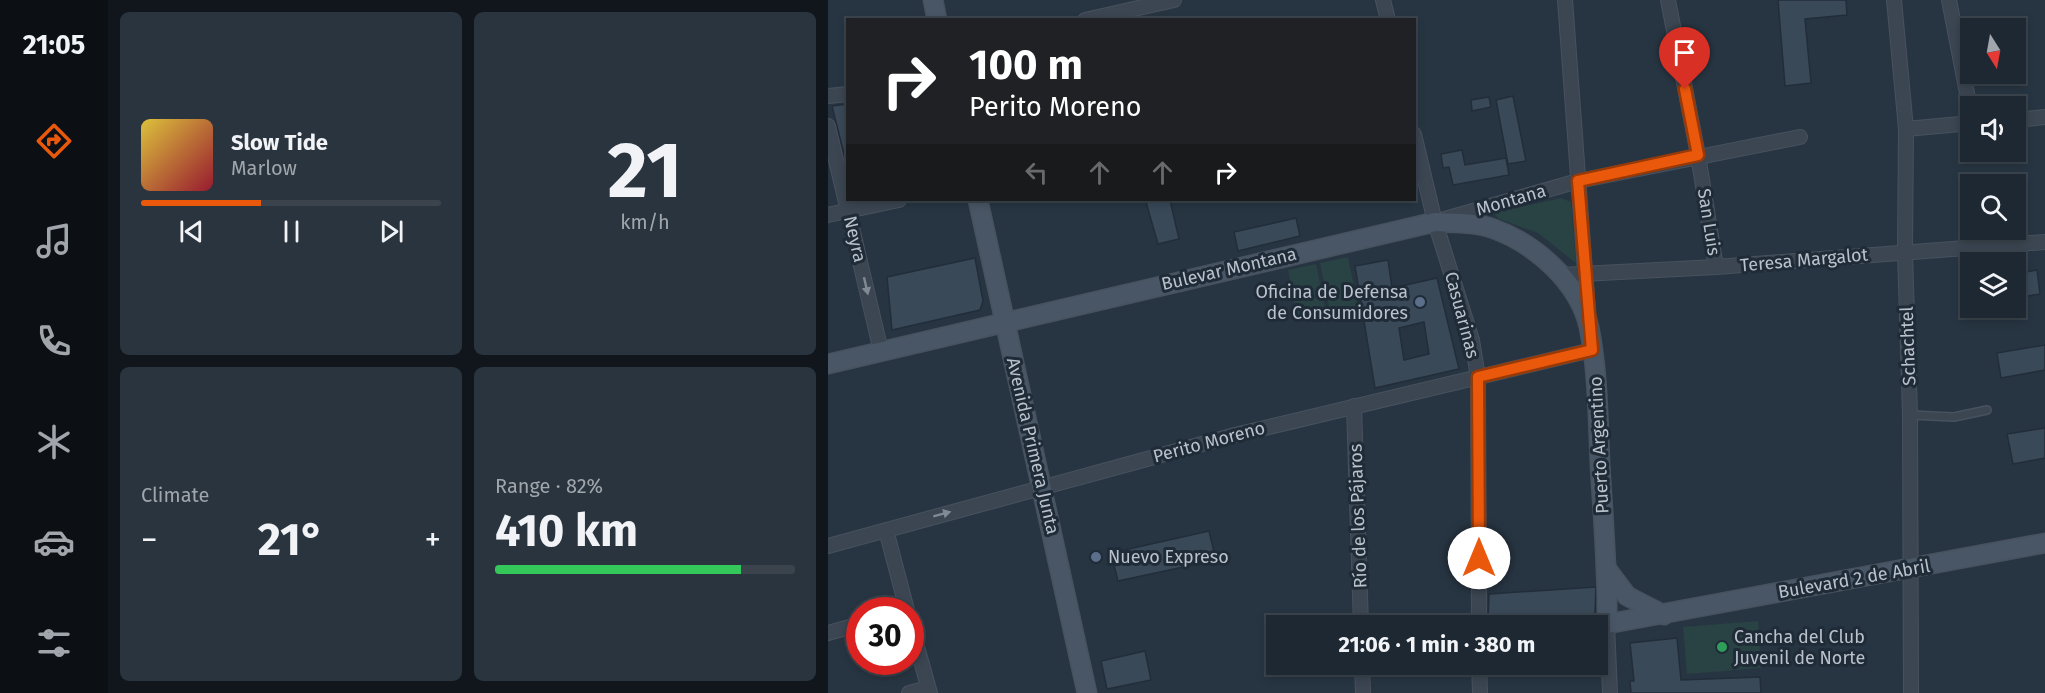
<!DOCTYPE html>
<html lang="en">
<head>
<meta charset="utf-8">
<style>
	body { margin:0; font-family:"Fira Sans",sans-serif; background:#2a343e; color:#f1f3f6; height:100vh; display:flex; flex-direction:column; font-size:22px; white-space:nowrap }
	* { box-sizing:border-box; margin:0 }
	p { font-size:20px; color:#a0a6ac }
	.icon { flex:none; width:33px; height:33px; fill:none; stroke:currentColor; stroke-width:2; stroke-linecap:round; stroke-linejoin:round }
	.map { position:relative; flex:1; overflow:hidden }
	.side { display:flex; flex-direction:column; gap:12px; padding:12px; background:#10161c; width:720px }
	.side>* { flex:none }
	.banner { position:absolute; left:18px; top:18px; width:570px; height:183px; border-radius:0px; box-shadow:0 3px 9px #0003,0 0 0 2px #3b444d; background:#202124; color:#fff; overflow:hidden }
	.needle { width:39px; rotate:169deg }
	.buttons { position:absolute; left:1132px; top:18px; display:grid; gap:12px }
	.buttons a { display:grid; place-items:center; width:66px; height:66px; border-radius:0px; background:#1d2832; box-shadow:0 3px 9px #0003,0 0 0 2px #3b444d; font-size:30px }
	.speed { position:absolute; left:18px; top:597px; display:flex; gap:12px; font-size:30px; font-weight:700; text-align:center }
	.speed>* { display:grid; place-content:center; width:78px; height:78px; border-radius:50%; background:#1d2832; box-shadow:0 3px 9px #0003,0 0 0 2px #3b444d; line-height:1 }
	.speed .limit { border:9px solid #d22; background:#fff; color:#111 }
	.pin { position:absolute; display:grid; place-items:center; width:51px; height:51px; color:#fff; margin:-62px -26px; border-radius:50% 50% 50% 0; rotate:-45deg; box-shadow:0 0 6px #0007 }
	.pin .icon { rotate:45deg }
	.me { position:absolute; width:66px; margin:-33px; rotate:0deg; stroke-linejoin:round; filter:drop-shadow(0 0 4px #0008) }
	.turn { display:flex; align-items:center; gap:21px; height:126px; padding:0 24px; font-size:27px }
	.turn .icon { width:78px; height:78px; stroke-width:2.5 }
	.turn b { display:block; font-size:42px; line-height:51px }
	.lanes { display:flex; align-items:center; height:57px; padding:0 24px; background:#0003; justify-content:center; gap:30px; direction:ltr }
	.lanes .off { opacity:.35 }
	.big { font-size:45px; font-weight:700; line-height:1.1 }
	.side .widget { flex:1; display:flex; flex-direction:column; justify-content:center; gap:9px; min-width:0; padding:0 21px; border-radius:9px; background:#2a343e }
	.side .dial { align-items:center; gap:0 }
	.dial b { font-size:78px; line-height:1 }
	.song { display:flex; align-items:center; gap:18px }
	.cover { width:72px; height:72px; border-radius:9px; background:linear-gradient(135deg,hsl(50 70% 55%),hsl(350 70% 35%)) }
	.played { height:6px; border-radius:3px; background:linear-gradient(90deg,#ea580c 40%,#3b444d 40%) }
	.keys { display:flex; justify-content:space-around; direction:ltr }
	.heat { display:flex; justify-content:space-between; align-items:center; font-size:33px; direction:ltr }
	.charge { height:9px; border-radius:4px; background:linear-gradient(90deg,#34c759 82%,#3b444d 0) }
	.side .tiles { flex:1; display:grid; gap:12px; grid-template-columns:repeat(2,1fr) }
	.trip { position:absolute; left:438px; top:615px; width:342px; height:60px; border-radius:0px; background:#1d2832; box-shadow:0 3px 9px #0003,0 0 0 2px #3b444d; font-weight:700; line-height:60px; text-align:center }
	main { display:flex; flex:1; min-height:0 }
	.tabs { display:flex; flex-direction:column; width:108px; justify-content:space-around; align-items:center; background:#0c1014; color:#a0a6ac }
	.tabs .icon { width:42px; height:42px }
	.tabs .on { color:#ea580c }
	.tabs b { font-size:27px; color:#f1f3f6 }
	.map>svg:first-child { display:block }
	.green { fill:#294243 }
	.building { fill:#394958; stroke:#222d39; stroke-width:1.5; fill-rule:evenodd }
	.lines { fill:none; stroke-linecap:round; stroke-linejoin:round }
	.service-casing { stroke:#48525e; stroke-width:10 }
	.minor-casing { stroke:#48525e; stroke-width:16 }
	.secondary-casing { stroke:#48525e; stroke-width:21 }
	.service { stroke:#3b4652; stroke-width:7 }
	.minor { stroke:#3b4652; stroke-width:14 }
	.secondary { stroke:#495665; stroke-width:18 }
	.oneway { fill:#808a95 }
	.route-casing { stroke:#983908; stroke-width:15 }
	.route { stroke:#ea580c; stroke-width:10 }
	.service-dot { fill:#5c6f8a; stroke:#202b38; stroke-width:2 }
	.leisure-dot { fill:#2e9e5b; stroke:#202b38; stroke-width:2 }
	.labels { text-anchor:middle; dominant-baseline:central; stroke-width:6; stroke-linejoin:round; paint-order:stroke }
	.street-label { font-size:18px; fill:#b8c1cc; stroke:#202b38 }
	.poi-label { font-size:18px; fill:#b8c1cc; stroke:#202b38; text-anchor:start }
</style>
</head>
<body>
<main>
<nav class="tabs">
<b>21:05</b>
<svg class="icon on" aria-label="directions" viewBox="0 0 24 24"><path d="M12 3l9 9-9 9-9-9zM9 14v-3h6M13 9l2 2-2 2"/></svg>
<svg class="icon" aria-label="music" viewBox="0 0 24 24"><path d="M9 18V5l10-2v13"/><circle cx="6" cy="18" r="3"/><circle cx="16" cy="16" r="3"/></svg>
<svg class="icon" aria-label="phone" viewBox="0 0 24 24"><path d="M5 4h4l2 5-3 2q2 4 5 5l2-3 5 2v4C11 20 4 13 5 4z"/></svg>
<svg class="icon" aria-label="climate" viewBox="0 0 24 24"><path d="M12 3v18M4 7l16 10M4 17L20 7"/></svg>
<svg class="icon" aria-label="car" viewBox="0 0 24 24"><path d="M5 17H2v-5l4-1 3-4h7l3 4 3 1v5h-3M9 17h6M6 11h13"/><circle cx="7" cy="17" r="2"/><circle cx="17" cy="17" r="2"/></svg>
<svg class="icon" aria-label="filters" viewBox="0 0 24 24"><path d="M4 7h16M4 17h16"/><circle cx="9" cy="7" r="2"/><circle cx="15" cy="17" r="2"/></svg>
</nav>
<section class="side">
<div class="tiles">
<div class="widget">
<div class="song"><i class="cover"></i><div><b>Slow Tide</b><p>Marlow</p></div></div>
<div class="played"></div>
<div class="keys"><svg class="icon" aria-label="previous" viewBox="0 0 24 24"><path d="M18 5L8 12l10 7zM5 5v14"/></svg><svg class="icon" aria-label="pause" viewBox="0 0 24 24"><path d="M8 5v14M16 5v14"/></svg><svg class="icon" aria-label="next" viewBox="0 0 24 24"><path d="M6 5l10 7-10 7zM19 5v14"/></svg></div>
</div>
<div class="widget dial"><b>21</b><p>km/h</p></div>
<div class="widget"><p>Climate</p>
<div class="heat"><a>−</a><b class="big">21°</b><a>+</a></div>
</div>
<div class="widget"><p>Range · 82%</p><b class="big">410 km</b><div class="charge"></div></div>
</div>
</section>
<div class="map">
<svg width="1217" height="693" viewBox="0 0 1217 693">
	<rect width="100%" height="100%" fill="#273542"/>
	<g class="green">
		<polygon points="733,198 743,202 748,263 710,233 671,219 666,213"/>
		<polygon points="520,257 530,306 502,312 492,263"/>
		<polygon points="488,264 498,313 470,319 460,270"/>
		<polygon points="930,621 933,668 859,674 855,627"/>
	</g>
	<g class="building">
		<polygon points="950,0 1018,0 1019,15 977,19 983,83 957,86"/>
		<polygon points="685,96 698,161 680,164 668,100"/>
		<polygon points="661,97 663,107 644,111 643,100"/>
		<polygon points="20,104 20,157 17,158 4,106"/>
		<polygon points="634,150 637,165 678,158 681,175 625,185 621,167 615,168 613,154"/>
		<polygon points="330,200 342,200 351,239 330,244 318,202"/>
		<polygon points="468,218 472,236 410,251 406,232"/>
		<polygon points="147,258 155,301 152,310 64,330 59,277"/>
		<path d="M560,260L564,288L609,278L631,369L547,388L527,266ZM596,322L601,354L576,360L571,328Z"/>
		<polygon points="1209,270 1212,294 1188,298 1188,274"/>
		<polygon points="1217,345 1217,370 1173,378 1169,353"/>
		<polygon points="1217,428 1217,458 1185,464 1179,434"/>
		<polygon points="381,531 388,560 290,581 283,553"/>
		<polygon points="768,587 767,614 660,622 661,594"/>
		<polygon points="849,638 853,680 932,677 933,693 803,693 802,681 806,681 802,643"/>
		<polygon points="317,651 323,680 279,689 273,661"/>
	</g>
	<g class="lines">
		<defs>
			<polyline id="service" points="1082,415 1126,417 1159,410"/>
			<g id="minor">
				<polyline points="555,0 560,20"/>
				<polyline points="737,0 760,312"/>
				<polyline points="840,0 870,155 888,267"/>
				<polyline points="1066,0 1078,129 1077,252 1082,415 1083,693"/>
				<polyline points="1121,0 1143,114"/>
				<polyline points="257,20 346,0"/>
				<polyline points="0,96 20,94"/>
				<polyline points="1188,120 1217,117"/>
				<polyline points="0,126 53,351"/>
				<polyline points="1078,129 1143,123"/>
				<polyline points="586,134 607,222 644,340 650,377 651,626"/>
				<polyline points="0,215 71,200"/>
				<polyline points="617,219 750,181 972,137"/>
				<polyline points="734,275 888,267 1217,242"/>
				<polyline points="526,406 533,626"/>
				<polyline points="58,530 79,610"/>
				<polyline points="0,546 407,435 764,350"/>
				<polyline points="82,622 102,693"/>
				<polyline points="757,626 779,624 782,693"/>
				<polyline points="0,633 32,624"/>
				<polyline points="534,664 535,693"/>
				<polyline points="651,664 652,693"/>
				<polyline points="81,693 100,688"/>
			</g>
			<g id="secondary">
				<polyline points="105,0 109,20"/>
				<polyline points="150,200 259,693"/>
				<path d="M0,364L607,222C626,223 647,222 666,229C707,244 751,282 761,327C770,371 770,418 772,464C775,517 780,571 779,624L1217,543"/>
				<polyline points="778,568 799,596 836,615"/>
			</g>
		</defs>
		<use href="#service" class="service-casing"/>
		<use href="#minor" class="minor-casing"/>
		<use href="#secondary" class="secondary-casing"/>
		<use href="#service" class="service"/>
		<use href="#minor" class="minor"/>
		<use href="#secondary" class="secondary"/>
	</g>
	<defs><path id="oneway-solid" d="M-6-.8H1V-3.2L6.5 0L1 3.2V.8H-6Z" transform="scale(1.5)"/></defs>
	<g class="oneway">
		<use href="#oneway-solid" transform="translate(38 286) rotate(77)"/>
		<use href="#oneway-solid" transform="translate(114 514) rotate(-15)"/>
	</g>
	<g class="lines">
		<defs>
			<polyline id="route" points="651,558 650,377 764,350 750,181 870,155 857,89"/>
		</defs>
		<use href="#route" class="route-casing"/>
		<use href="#route" class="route"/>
	</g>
	<g class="service-dot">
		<circle cx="592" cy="302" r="6"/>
		<circle cx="268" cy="557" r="6"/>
	</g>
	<circle class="leisure-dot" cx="894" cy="647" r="6"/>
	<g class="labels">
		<g class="street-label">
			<text transform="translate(683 200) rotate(-16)">Montana</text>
			<text transform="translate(881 222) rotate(81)">San Luis</text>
			<text transform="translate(27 239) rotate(77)">Neyra</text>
			<text transform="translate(976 260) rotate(-5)">Teresa Margalot</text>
			<text transform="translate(401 269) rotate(-13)">Bulevar Montana</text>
			<text transform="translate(634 315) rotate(75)">Casuarinas</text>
			<text transform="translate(1080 346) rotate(-92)">Schachtel</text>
			<text transform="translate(381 442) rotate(-15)">Perito Moreno</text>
			<text transform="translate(771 445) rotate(-93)">Puerto Argentino</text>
			<text transform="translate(205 446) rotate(77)">Avenida Primera Junta</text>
			<text transform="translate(530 516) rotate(-92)">Río de los Pájaros</text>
			<text transform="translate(1026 579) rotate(-10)">Bulevard 2 de Abril</text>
		</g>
		<g class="poi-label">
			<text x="580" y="292" text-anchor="end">Oficina de Defensa<tspan x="580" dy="21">de Consumidores</tspan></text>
			<text x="280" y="557">Nuevo Expreso</text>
			<text x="906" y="637">Cancha del Club<tspan x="906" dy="21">Juvenil de Norte</tspan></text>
		</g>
	</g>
</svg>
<div class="buttons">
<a><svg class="needle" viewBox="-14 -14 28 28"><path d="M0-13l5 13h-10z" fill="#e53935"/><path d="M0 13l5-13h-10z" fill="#a0a6ac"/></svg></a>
<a><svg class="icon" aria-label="sound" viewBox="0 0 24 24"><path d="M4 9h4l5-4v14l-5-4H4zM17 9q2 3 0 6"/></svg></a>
<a><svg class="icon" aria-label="search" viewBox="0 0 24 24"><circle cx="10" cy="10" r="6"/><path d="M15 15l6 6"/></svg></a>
<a><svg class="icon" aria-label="layers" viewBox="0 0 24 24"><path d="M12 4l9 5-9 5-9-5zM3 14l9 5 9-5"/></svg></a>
</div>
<div class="speed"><div class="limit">30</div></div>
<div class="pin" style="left:857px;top:89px;background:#d93025"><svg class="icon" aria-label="arrive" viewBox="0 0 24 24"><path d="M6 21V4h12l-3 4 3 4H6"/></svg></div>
<svg class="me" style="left:651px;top:558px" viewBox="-20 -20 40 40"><circle r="19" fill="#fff"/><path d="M0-13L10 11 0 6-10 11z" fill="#ea580c"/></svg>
<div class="trip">21:06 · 1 min · 380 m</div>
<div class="banner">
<div class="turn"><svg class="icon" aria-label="right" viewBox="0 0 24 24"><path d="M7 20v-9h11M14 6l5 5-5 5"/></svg><div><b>100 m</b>Perito Moreno</div></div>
<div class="lanes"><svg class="icon off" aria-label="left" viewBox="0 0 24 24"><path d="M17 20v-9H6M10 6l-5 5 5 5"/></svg><svg class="icon off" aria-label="ahead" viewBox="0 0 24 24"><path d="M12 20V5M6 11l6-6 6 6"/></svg><svg class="icon off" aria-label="ahead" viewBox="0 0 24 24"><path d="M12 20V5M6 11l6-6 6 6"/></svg><svg class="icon" aria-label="right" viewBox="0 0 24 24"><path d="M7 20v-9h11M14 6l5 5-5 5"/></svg></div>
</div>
</div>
</main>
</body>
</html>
